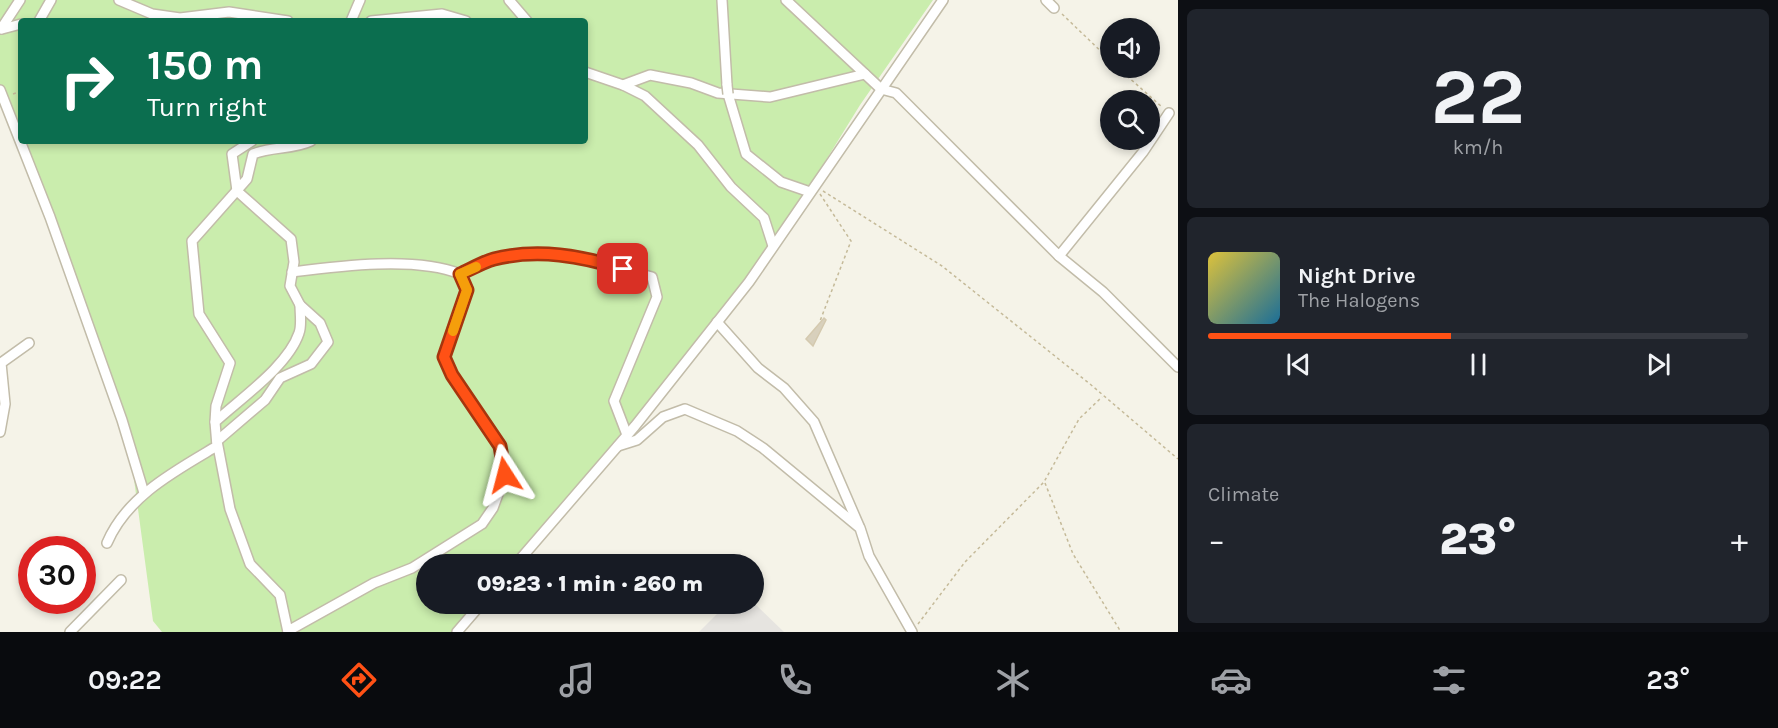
<!DOCTYPE html>
<html lang="en">
<head>
<meta charset="utf-8">
<style>
	body { margin:0; font-family:Karla,sans-serif; background:#20242c; color:#f1f3f6; height:100vh; display:flex; flex-direction:column; font-size:22px; white-space:nowrap }
	* { box-sizing:border-box; margin:0 }
	p { font-size:20px; color:#9ea1a6 }
	.icon { flex:none; width:33px; height:33px; fill:none; stroke:currentColor; stroke-width:2; stroke-linecap:round; stroke-linejoin:round }
	.map { position:relative; flex:1; overflow:hidden }
	.sheet { display:flex; flex-direction:column; gap:9px; padding:9px; background:#0d0f14; width:600px }
	.sheet>* { flex:none }
	.banner { position:absolute; left:18px; top:18px; width:570px; height:126px; border-radius:6px; box-shadow:0 3px 9px #0003; background:#0b6e4f; color:#fff; overflow:hidden }
	.fabs { position:absolute; left:1100px; top:18px; display:grid; gap:12px }
	.fabs a { display:grid; place-items:center; width:60px; height:60px; border-radius:50%; background:#171b24; box-shadow:0 3px 9px #0003; font-size:30px }
	.speed { position:absolute; left:18px; top:536px; display:flex; gap:12px; font-size:30px; font-weight:700; text-align:center }
	.speed>* { display:grid; place-content:center; width:78px; height:78px; border-radius:50%; background:#171b24; box-shadow:0 3px 9px #0003; line-height:1 }
	.speed .limit { border:9px solid #d22; background:#fff; color:#111 }
	.pin { position:absolute; display:grid; place-items:center; width:51px; height:51px; color:#fff; margin:-26px; border-radius:12px; box-shadow:0 3px 9px #0006 }
	.me { position:absolute; width:66px; margin:-33px; rotate:351deg; stroke-linejoin:round; filter:drop-shadow(0 0 4px #0008) }
	.turn { display:flex; align-items:center; gap:21px; height:126px; padding:0 30px; font-size:27px }
	.turn .icon { width:78px; height:78px; stroke-width:2.5 }
	.turn b { display:block; font-size:42px; line-height:51px }
	.big { font-size:45px; font-weight:800; line-height:1.1 }
	.sheet .widget { flex:1; display:flex; flex-direction:column; justify-content:center; gap:9px; min-width:0; padding:0 21px; border-radius:9px; background:#20242c }
	.sheet .dial { align-items:center; gap:0 }
	.dial b { font-size:78px; line-height:1 }
	.song { display:flex; align-items:center; gap:18px }
	.cover { width:72px; height:72px; border-radius:9px; background:linear-gradient(135deg,hsl(50 70% 55%),hsl(200 70% 35%)) }
	.played { height:6px; border-radius:3px; background:linear-gradient(90deg,#ff5115 45%,#363941 45%) }
	.keys { display:flex; justify-content:space-around; direction:ltr }
	.heat { display:flex; justify-content:space-between; align-items:center; font-size:33px; direction:ltr }
	.trip { position:absolute; left:416px; top:554px; width:348px; height:60px; border-radius:30px; background:#171b24; box-shadow:0 3px 9px #0003; font-weight:800; line-height:60px; text-align:center }
	.tabs { display:flex; height:96px; justify-content:space-around; align-items:center; background:#090b0e; color:#9ea1a6 }
	.tabs .icon { width:42px; height:42px }
	.tabs .selected { color:#ff5115 }
	.tabs b { font-size:27px; color:#f1f3f6 }
	main { display:flex; flex:1; min-height:0 }
	.map>svg:first-child { display:block }
	.green { fill:#caedad }
	.parking { fill:#e6e4e0 }
	.building { fill:#d8d0bc; stroke:#d4c9af; stroke-width:1.5 }
	.lines { fill:none; stroke-linecap:round; stroke-linejoin:round }
	.street-casing { stroke:#c2bca9; stroke-width:12 }
	.path { stroke:#c5ba99; stroke-width:1.5; stroke-dasharray:3 3; stroke-linecap:butt }
	.street { stroke:#fff; stroke-width:9 }
	.street-bridge-casing { stroke:#c2bca9; stroke-width:12; stroke-linecap:butt }
	.street-bridge { stroke:#fff; stroke-width:9 }
	.route-casing { stroke:#a6350e; stroke-width:15 }
	.route { stroke:#ff5115; stroke-width:10 }
	.slow { stroke:#f59e0b; stroke-width:10 }
</style>
</head>
<body>
<main>
<div class="map">
<svg width="1178" height="632" viewBox="0 0 1178 632">
	<rect width="100%" height="100%" fill="#f5f3e8"/>
	<polygon class="green" points="0,0 933,0 860,105 773,246 655,396 517,564 426,564 426,603 485,603 462,632 162,632 153,621 125,412 26,141 585,141 585,21 21,21 21,128 0,89"/>
	<polygon class="parking" points="753,602 784,632 699,632 728,603"/>
	<polygon class="building" points="824,318 826,320 813,346 806,339"/>
	<g class="lines">
		<defs>
			<g id="street">
				<polyline points="119,0 152,14 180,18 229,12 288,21"/>
				<polyline points="509,0 527,21"/>
				<polyline points="722,0 727,85"/>
				<polyline points="786,0 881,89 896,93 1059,256 1143,152 1169,113"/>
				<polyline points="1046,0 1054,8"/>
				<polyline points="39,21 51,0"/>
				<polyline points="351,21 360,0"/>
				<polyline points="371,21 442,14 466,21"/>
				<polyline points="1,29 20,0"/>
				<polyline points="2,29 21,24"/>
				<polyline points="585,72 623,85 650,75 691,83 718,93 770,97 865,74"/>
				<polyline points="623,85 645,96 698,145 731,187 764,218 773,246"/>
				<polyline points="0,90 50,217 122,420 144,493"/>
				<polyline points="728,94 746,154 781,182 810,192"/>
				<polyline points="252,141 232,154 237,191 291,239 294,262 290,286 300,305 320,323 328,342 311,364 280,378 265,400 217,441 230,509 250,564 280,595 288,632"/>
				<polyline points="1059,256 1103,292 1178,367"/>
				<path d="M460,274C471,269 482,262 494,259C548,244 600,263 652,277L657,297L614,401L627,435"/>
				<polyline points="717,322 758,368 784,388 814,422 859,526"/>
				<path d="M215,422L216,406L230,363L199,314L192,241L247,179L253,154C273,146 292,150 311,141"/>
				<polyline points="0,432 5,404 1,363 29,343"/>
				<polyline points="618,446 637,440 663,417 685,409 737,431 763,448 860,528 869,556 912,632"/>
				<path d="M107,543C127,496 175,471 217,446L215,422C241,398 288,366 299,333C302,325 300,314 300,305"/>
				<polyline points="516,564 635,426 749,282 943,0"/>
				<path d="M288,631L374,583L412,568L482,524L493,508L505,475L500,446L452,375L444,358L467,290L460,274C416,256 339,266 292,272"/>
				<polyline points="70,632 121,580"/>
				<polyline points="457,632 482,603"/>
			</g>
		</defs>
		<use href="#street" class="street-casing"/>
		<g class="path">
			<polyline points="1062,14 1110,60"/>
			<polyline points="1118,68 1162,107"/>
			<polyline points="13,94 21,91"/>
			<polyline points="823,191 942,266 1090,384 1178,459"/>
			<polyline points="820,194 851,241 820,321"/>
			<polyline points="1045,483 1073,554 1121,632"/>
			<polyline points="918,624 965,562 1044,482 1079,419 1102,397"/>
		</g>
		<use href="#street" class="street"/>
		<defs>
			<polyline id="street-bridge" points="727,85 728,94"/>
		</defs>
		<use href="#street-bridge" class="street-bridge-casing"/>
		<use href="#street-bridge" class="street-bridge"/>
	</g>
	<g class="lines">
		<defs>
			<path id="route" d="M505,475L500,446L452,375L444,357L467,290L460,274C471,269 483,262 494,259C538,248 582,256 623,269"/>
		</defs>
		<use href="#route" class="route-casing"/>
		<use href="#route" class="route"/>
		<polyline class="slow" points="453,331 467,290 460,274 476,267"/>
	</g>
</svg>
<div class="fabs">
<a><svg class="icon" aria-label="sound" viewBox="0 0 24 24"><path d="M4 9h4l5-4v14l-5-4H4zM17 9q2 3 0 6"/></svg></a>
<a><svg class="icon" aria-label="search" viewBox="0 0 24 24"><circle cx="10" cy="10" r="6"/><path d="M15 15l6 6"/></svg></a>
</div>
<div class="speed"><div class="limit">30</div></div>
<div class="pin" style="left:623px;top:269px;background:#d93025"><svg class="icon" aria-label="arrive" viewBox="0 0 24 24"><path d="M6 21V4h12l-3 4 3 4H6"/></svg></div>
<svg class="me" style="left:505px;top:475px" viewBox="-20 -20 40 40"><path d="M0-17L14 15 0 8-14 15z" fill="#ff5115" stroke="#fff" stroke-width="4"/></svg>
<div class="trip">09:23 · 1 min · 260 m</div>
<div class="banner">
<div class="turn"><svg class="icon" aria-label="right" viewBox="0 0 24 24"><path d="M7 20v-9h11M14 6l5 5-5 5"/></svg><div><b>150 m</b>Turn right</div></div>
</div>
</div>
<section class="sheet">
<div class="widget dial"><b>22</b><p>km/h</p></div>
<div class="widget">
<div class="song"><i class="cover"></i><div><b>Night Drive</b><p>The Halogens</p></div></div>
<div class="played"></div>
<div class="keys"><svg class="icon" aria-label="previous" viewBox="0 0 24 24"><path d="M18 5L8 12l10 7zM5 5v14"/></svg><svg class="icon" aria-label="pause" viewBox="0 0 24 24"><path d="M8 5v14M16 5v14"/></svg><svg class="icon" aria-label="next" viewBox="0 0 24 24"><path d="M6 5l10 7-10 7zM19 5v14"/></svg></div>
</div>
<div class="widget"><p>Climate</p>
<div class="heat"><a>−</a><b class="big">23°</b><a>+</a></div>
</div>
</section>
</main>
<nav class="tabs">
<b>09:22</b>
<svg class="icon selected" aria-label="directions" viewBox="0 0 24 24"><path d="M12 3l9 9-9 9-9-9zM9 14v-3h6M13 9l2 2-2 2"/></svg>
<svg class="icon" aria-label="music" viewBox="0 0 24 24"><path d="M9 18V5l10-2v13"/><circle cx="6" cy="18" r="3"/><circle cx="16" cy="16" r="3"/></svg>
<svg class="icon" aria-label="phone" viewBox="0 0 24 24"><path d="M5 4h4l2 5-3 2q2 4 5 5l2-3 5 2v4C11 20 4 13 5 4z"/></svg>
<svg class="icon" aria-label="climate" viewBox="0 0 24 24"><path d="M12 3v18M4 7l16 10M4 17L20 7"/></svg>
<svg class="icon" aria-label="car" viewBox="0 0 24 24"><path d="M5 17H2v-5l4-1 3-4h7l3 4 3 1v5h-3M9 17h6M6 11h13"/><circle cx="7" cy="17" r="2"/><circle cx="17" cy="17" r="2"/></svg>
<svg class="icon" aria-label="filters" viewBox="0 0 24 24"><path d="M4 7h16M4 17h16"/><circle cx="9" cy="7" r="2"/><circle cx="15" cy="17" r="2"/></svg>
<b>23°</b>
</nav>
</body>
</html>
